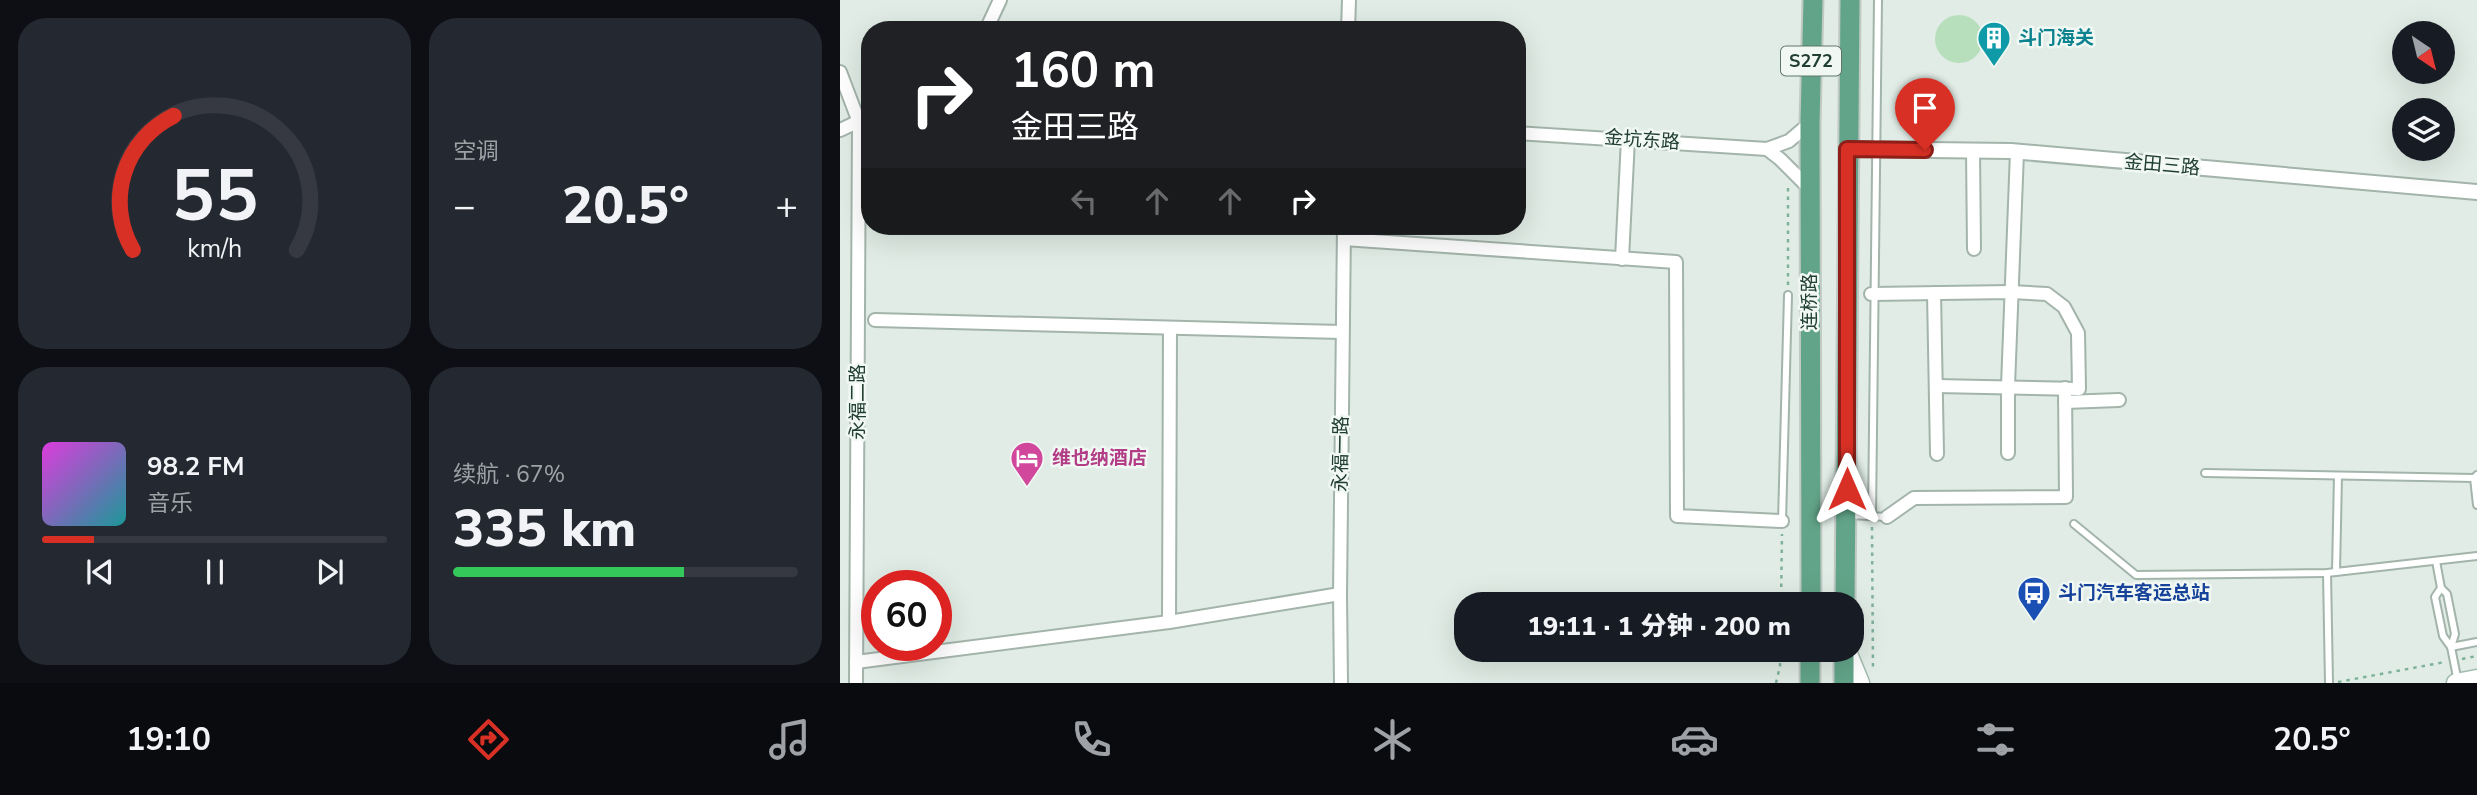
<!DOCTYPE html>
<html lang="zh">
<head>
<meta charset="utf-8">
<style>
	body { margin:0; font-family:"Nunito Sans","Noto Sans SC",sans-serif; background:#242831; color:#f1f3f6; height:100vh; display:flex; flex-direction:column; font-size:26px; white-space:nowrap }
	* { box-sizing:border-box; margin:0 }
	p { font-size:23px; color:#9ea1a6 }
	.icon { flex:none; width:38px; height:38px; fill:none; stroke:currentColor; stroke-width:2; stroke-linecap:round; stroke-linejoin:round }
	.map { position:relative; flex:1; overflow:hidden }
	.details { display:flex; flex-direction:column; gap:18px; padding:18px; background:#0d0f14; width:840px }
	.details>* { flex:none }
	.top-card { position:absolute; left:21px; top:21px; width:665px; height:214px; border-radius:28px; box-shadow:0 7px 28px #0002; background:#202124; color:#fff; overflow:hidden }
	.needle { width:46px; rotate:145deg }
	.controls { position:absolute; left:1552px; top:21px; display:grid; gap:14px }
	.controls a { display:grid; place-items:center; width:63px; height:63px; border-radius:50%; background:#171b24; box-shadow:0 7px 28px #0002; font-size:35px }
	.speed { position:absolute; left:21px; top:570px; display:flex; gap:14px; font-size:35px; font-weight:700; text-align:center }
	.speed>* { display:grid; place-content:center; width:91px; height:91px; border-radius:50%; background:#171b24; box-shadow:0 7px 28px #0002; line-height:1 }
	.speed .limit { border:10px solid #d22; background:#fff; color:#111 }
	.pin { position:absolute; display:grid; place-items:center; width:60px; height:60px; color:#fff; margin:-72px -30px; border-radius:50% 50% 50% 0; rotate:-45deg; box-shadow:0 0 7px #0007 }
	.pin .icon { rotate:45deg }
	.me { position:absolute; width:77px; margin:-38px; rotate:0deg; stroke-linejoin:round; filter:drop-shadow(0 0 5px #0008) }
	.turn { display:flex; align-items:center; gap:24px; height:147px; padding:0 35px; font-size:32px }
	.turn .icon { width:91px; height:91px; stroke-width:2.5 }
	.turn b { display:block; font-size:49px; line-height:60px }
	.lanes { display:flex; align-items:center; height:66px; padding:0 35px; background:#0003; justify-content:center; gap:35px; direction:ltr }
	.lanes .off { opacity:.35 }
	.big { font-size:52px; font-weight:800; line-height:1.1 }
	.details .tile { flex:1; display:flex; flex-direction:column; justify-content:center; gap:10px; min-width:0; padding:0 24px; border-radius:28px; background:#242831 }
	.details .dial { align-items:center; gap:0 }
	.dial svg { height:182px; overflow:visible; fill:none; stroke:#363941; stroke-width:7; stroke-linecap:round; text-anchor:middle }
	.dial text { fill:#f1f3f6; stroke:none }
	.song { display:flex; align-items:center; gap:21px }
	.cover { width:84px; height:84px; border-radius:10px; background:linear-gradient(135deg,hsl(300 70% 55%),hsl(180 70% 35%)) }
	.played { height:7px; border-radius:4px; background:linear-gradient(90deg,#d93025 15%,#363941 15%) }
	.keys { display:flex; justify-content:space-around; direction:ltr }
	.heat { display:flex; justify-content:space-between; align-items:center; font-size:38px; direction:ltr }
	.charge { height:10px; border-radius:5px; background:linear-gradient(90deg,#34c759 67%,#363941 0) }
	.details .tiles { flex:1; display:grid; gap:18px; grid-template-columns:repeat(2,1fr) }
	.trip { position:absolute; left:614px; top:592px; width:410px; height:70px; border-radius:28px; background:#171b24; box-shadow:0 7px 28px #0002; font-weight:800; line-height:70px; text-align:center }
	.tab-bar { display:flex; height:112px; justify-content:space-around; align-items:center; background:#090b0e; color:#9ea1a6 }
	.tab-bar .icon { width:49px; height:49px }
	.tab-bar .current { color:#d93025 }
	.tab-bar b { font-size:32px; color:#f1f3f6 }
	main { display:flex; flex:1; min-height:0 }
	.map>svg:first-child { display:block }
	.green { fill:#b8dfbc }
	.lines { fill:none; stroke-linecap:round; stroke-linejoin:round }
	.service-casing { stroke:#a3b4ab; stroke-width:10 }
	.minor-casing { stroke:#a3b4ab; stroke-width:16 }
	.tertiary-casing { stroke:#a3b4ab; stroke-width:18 }
	.secondary-casing { stroke:#a1bcae; stroke-width:21 }
	.primary-casing { stroke:#c1c9c5; stroke-width:23 }
	.path { stroke:#7fb29a; stroke-width:2.5; stroke-dasharray:3.5 5; stroke-linecap:butt }
	.service { stroke:#fff; stroke-width:6 }
	.minor { stroke:#fff; stroke-width:12 }
	.tertiary { stroke:#fff; stroke-width:14 }
	.secondary { stroke:#fff; stroke-width:18 }
	.primary { stroke:#62a489; stroke-width:19 }
	.route-casing { stroke:#8d1f18; stroke-width:18 }
	.route { stroke:#d93025; stroke-width:12 }
	.labels { text-anchor:middle; dominant-baseline:central; stroke-width:5; stroke-linejoin:round; paint-order:stroke }
	.shield { fill:#f1f8f4; stroke:#5f766c; stroke-width:2 }
	.shield-label { font-size:18px; font-weight:bold; fill:#203e31 }
	.culture-label { font-size:19px; font-weight:bold; fill:#0d838f; stroke:#f1f8f4; text-anchor:start }
	.street-label { font-size:19px; fill:#203e31; stroke:#f1f8f4 }
	.hotel-label { font-size:19px; font-weight:bold; fill:#b23c85; stroke:#f1f8f4; text-anchor:start }
	.transit-label { font-size:19px; font-weight:bold; fill:#164399; stroke:#f1f8f4; text-anchor:start }
</style>
</head>
<body>
<main>
<section class="details">
<div class="tiles">
<div class="tile dial"><svg viewBox="0 0 100 80">
<path d="M14 69A42 42 0 1 1 86 69"/>
<path d="M14 69A42 42 0 0 1 32 10" stroke="#d93025"/>
<text x="50" y="56" font-size="32" font-weight="700">55</text>
<text x="50" y="72" font-size="11">km/h</text>
</svg></div>
<div class="tile"><p>空调</p>
<div class="heat"><a>−</a><b class="big">20.5°</b><a>+</a></div>
</div>
<div class="tile">
<div class="song"><i class="cover"></i><div><b>98.2 FM</b><p>音乐</p></div></div>
<div class="played"></div>
<div class="keys"><svg class="icon" aria-label="previous" viewBox="0 0 24 24"><path d="M18 5L8 12l10 7zM5 5v14"/></svg><svg class="icon" aria-label="pause" viewBox="0 0 24 24"><path d="M8 5v14M16 5v14"/></svg><svg class="icon" aria-label="next" viewBox="0 0 24 24"><path d="M6 5l10 7-10 7zM19 5v14"/></svg></div>
</div>
<div class="tile"><p>续航 · 67%</p><b class="big">335 km</b><div class="charge"></div></div>
</div>
</section>
<div class="map">
<svg width="1637" height="683" viewBox="0 0 1637 683">
	<rect width="100%" height="100%" fill="#e0ece5"/>
	<circle class="green" cx="1119" cy="39" r="24"/>
	<g class="lines">
		<defs>
			<g id="service">
				<polyline points="1365,473 1634,478"/>
				<polyline points="1637,475 1634,478 1637,505"/>
				<polyline points="1009,515 1047,517"/>
				<polyline points="1032,516 1038,0"/>
				<polyline points="942,521 948,295"/>
				<polyline points="1234,524 1296,575 1487,573 1637,556"/>
				<polyline points="1596,561 1601,588 1607,594 1615,634 1611,647"/>
				<polyline points="1496,572 1498,476"/>
				<polyline points="1487,573 1489,683"/>
				<polyline points="1601,588 1595,597 1603,636 1611,647 1618,682"/>
				<polyline points="1611,647 1637,642"/>
			</g>
			<g id="minor">
				<polyline points="146,30 160,0"/>
				<polyline points="508,30 509,0"/>
				<polyline points="0,72 19,122 16,683"/>
				<polyline points="0,130 30,116"/>
				<polyline points="677,133 927,149 949,141 970,123"/>
				<polyline points="927,149 940,159 970,189"/>
				<polyline points="1133,151 1134,249"/>
				<polyline points="504,239 836,262 837,516 942,521"/>
				<polyline points="782,259 788,139"/>
				<polyline points="1094,293 1097,454"/>
				<polyline points="1031,294 1171,292 1207,294 1224,307 1238,333 1239,389 1096,386"/>
				<polyline points="35,320 502,332"/>
				<polyline points="1225,402 1279,400"/>
				<polyline points="1168,453 1168,386 1177,152"/>
				<polyline points="1047,517 1074,498 1226,497 1225,388"/>
				<polyline points="329,622 330,328"/>
				<polyline points="16,662 329,622 500,594"/>
				<polyline points="501,683 500,594 504,226"/>
			</g>
			<polyline id="tertiary" points="1007,149 1171,151 1637,192"/>
			<g id="secondary">
				<polyline points="1006,649 1020,683"/>
				<polyline points="1616,683 1637,679"/>
			</g>
			<g id="primary">
				<polyline points="971,604 970,123 973,0"/>
				<polyline points="1005,604 1010,0"/>
				<polyline points="970,683 970,649"/>
				<polyline points="1004,683 1004,649"/>
			</g>
		</defs>
		<use href="#service" class="service-casing"/>
		<use href="#minor" class="minor-casing"/>
		<use href="#tertiary" class="tertiary-casing"/>
		<use href="#secondary" class="secondary-casing"/>
		<use href="#primary" class="primary-casing"/>
		<g class="path">
			<polyline points="948,285 948,187"/>
			<polyline points="1032,527 1033,670"/>
			<polyline points="941,604 942,534"/>
			<polyline points="1622,659 1637,656"/>
			<polyline points="1498,682 1605,662"/>
			<polyline points="936,683 940,666 940,649"/>
		</g>
		<use href="#service" class="service"/>
		<use href="#minor" class="minor"/>
		<use href="#tertiary" class="tertiary"/>
		<use href="#secondary" class="secondary"/>
		<use href="#primary" class="primary"/>
	</g>
	<g class="lines">
		<defs>
			<polyline id="route" points="1007,489 1007,149 1085,150"/>
		</defs>
		<use href="#route" class="route-casing"/>
		<use href="#route" class="route"/>
	</g>
	<defs>
		<symbol id="building-pin" viewBox="-11 -11 22 30"><path d="M0 17L-7.5 6A9.5 9.5 0 1 1 7.5 6Z" fill="#0f9aa8" stroke="#f1f8f4"/><path d="M-4-6H4V6H1V3H-1V6H-4ZM-2.5-4.3h1.7v1.8h-1.7ZM.8-4.3h1.7v1.8H.8ZM-2.5-1h1.7V.8h-1.7ZM.8-1h1.7V.8H.8Z" fill="#fff"/></symbol>
		<symbol id="hotel-pin" viewBox="-11 -11 22 30"><path d="M0 17L-7.5 6A9.5 9.5 0 1 1 7.5 6Z" fill="#d1479c" stroke="#f1f8f4"/><path d="M-6-4.5h1.5V1H6V5H4.5V3h-9V5H-6ZM-4 0a1.8 1.8 0 1 1 3.6 0ZM.5 0V-2.5h3Q6-2.5 6 0Z" fill="#fff"/></symbol>
		<symbol id="bus-pin" viewBox="-11 -11 22 30"><path d="M0 17L-7.5 6A9.5 9.5 0 1 1 7.5 6Z" fill="#1a4fb4" stroke="#f1f8f4"/><path d="M-5-6H5V4H4V6H2V4H-2V6H-4V4H-5ZM-3.5-4V0h7V-4ZM-3.5 1.2v1.5H-2V1.2ZM2 1.2v1.5H3.5V1.2Z" fill="#fff"/></symbol>
	</defs>
	<g fill-rule="evenodd">
		<use href="#building-pin" x="1135" y="19" width="38" height="52"/>
		<use href="#hotel-pin" x="168" y="439" width="38" height="52"/>
		<use href="#bus-pin" x="1175" y="574" width="38" height="52"/>
	</g>
	<g class="labels">
		<rect class="shield" x="941" y="46.5" width="60" height="29" rx="5"/>
		<g class="shield-label">
			<text x="971" y="61">S272</text>
		</g>
		<g class="culture-label">
			<text x="1178" y="38">斗门海关</text>
		</g>
		<g class="street-label">
			<text transform="translate(802 140) rotate(4)">金坑东路</text>
			<text transform="translate(1322 165) rotate(5)">金田三路</text>
			<text transform="translate(970 302) rotate(-90)">连桥路</text>
			<text transform="translate(18 402) rotate(-90)">永福二路</text>
			<text transform="translate(501 454) rotate(-89)">永福一路</text>
		</g>
		<g class="hotel-label">
			<text x="212" y="458">维也纳酒店</text>
		</g>
		<g class="transit-label">
			<text x="1218" y="593">斗门汽车客运总站</text>
		</g>
	</g>
</svg>
<div class="controls">
<a><svg class="needle" viewBox="-14 -14 28 28"><path d="M0-13l5 13h-10z" fill="#e53935"/><path d="M0 13l5-13h-10z" fill="#9ea1a6"/></svg></a>
<a><svg class="icon" aria-label="layers" viewBox="0 0 24 24"><path d="M12 4l9 5-9 5-9-5zM3 14l9 5 9-5"/></svg></a>
</div>
<div class="speed"><div class="limit">60</div></div>
<div class="pin" style="left:1085px;top:150px;background:#d93025"><svg class="icon" aria-label="arrive" viewBox="0 0 24 24"><path d="M6 21V4h12l-3 4 3 4H6"/></svg></div>
<svg class="me" style="left:1007px;top:489px" viewBox="-20 -20 40 40"><path d="M0-17L14 15 0 8-14 15z" fill="#d93025" stroke="#fff" stroke-width="4"/></svg>
<div class="trip">19:11 · 1 分钟 · 200 m</div>
<div class="top-card">
<div class="turn"><svg class="icon" aria-label="right" viewBox="0 0 24 24"><path d="M7 20v-9h11M14 6l5 5-5 5"/></svg><div><b>160 m</b>金田三路</div></div>
<div class="lanes"><svg class="icon off" aria-label="left" viewBox="0 0 24 24"><path d="M17 20v-9H6M10 6l-5 5 5 5"/></svg><svg class="icon off" aria-label="ahead" viewBox="0 0 24 24"><path d="M12 20V5M6 11l6-6 6 6"/></svg><svg class="icon off" aria-label="ahead" viewBox="0 0 24 24"><path d="M12 20V5M6 11l6-6 6 6"/></svg><svg class="icon" aria-label="right" viewBox="0 0 24 24"><path d="M7 20v-9h11M14 6l5 5-5 5"/></svg></div>
</div>
</div>
</main>
<nav class="tab-bar">
<b>19:10</b>
<svg class="icon current" aria-label="directions" viewBox="0 0 24 24"><path d="M12 3l9 9-9 9-9-9zM9 14v-3h6M13 9l2 2-2 2"/></svg>
<svg class="icon" aria-label="music" viewBox="0 0 24 24"><path d="M9 18V5l10-2v13"/><circle cx="6" cy="18" r="3"/><circle cx="16" cy="16" r="3"/></svg>
<svg class="icon" aria-label="phone" viewBox="0 0 24 24"><path d="M5 4h4l2 5-3 2q2 4 5 5l2-3 5 2v4C11 20 4 13 5 4z"/></svg>
<svg class="icon" aria-label="climate" viewBox="0 0 24 24"><path d="M12 3v18M4 7l16 10M4 17L20 7"/></svg>
<svg class="icon" aria-label="car" viewBox="0 0 24 24"><path d="M5 17H2v-5l4-1 3-4h7l3 4 3 1v5h-3M9 17h6M6 11h13"/><circle cx="7" cy="17" r="2"/><circle cx="17" cy="17" r="2"/></svg>
<svg class="icon" aria-label="filters" viewBox="0 0 24 24"><path d="M4 7h16M4 17h16"/><circle cx="9" cy="7" r="2"/><circle cx="15" cy="17" r="2"/></svg>
<b>20.5°</b>
</nav>
</body>
</html>
